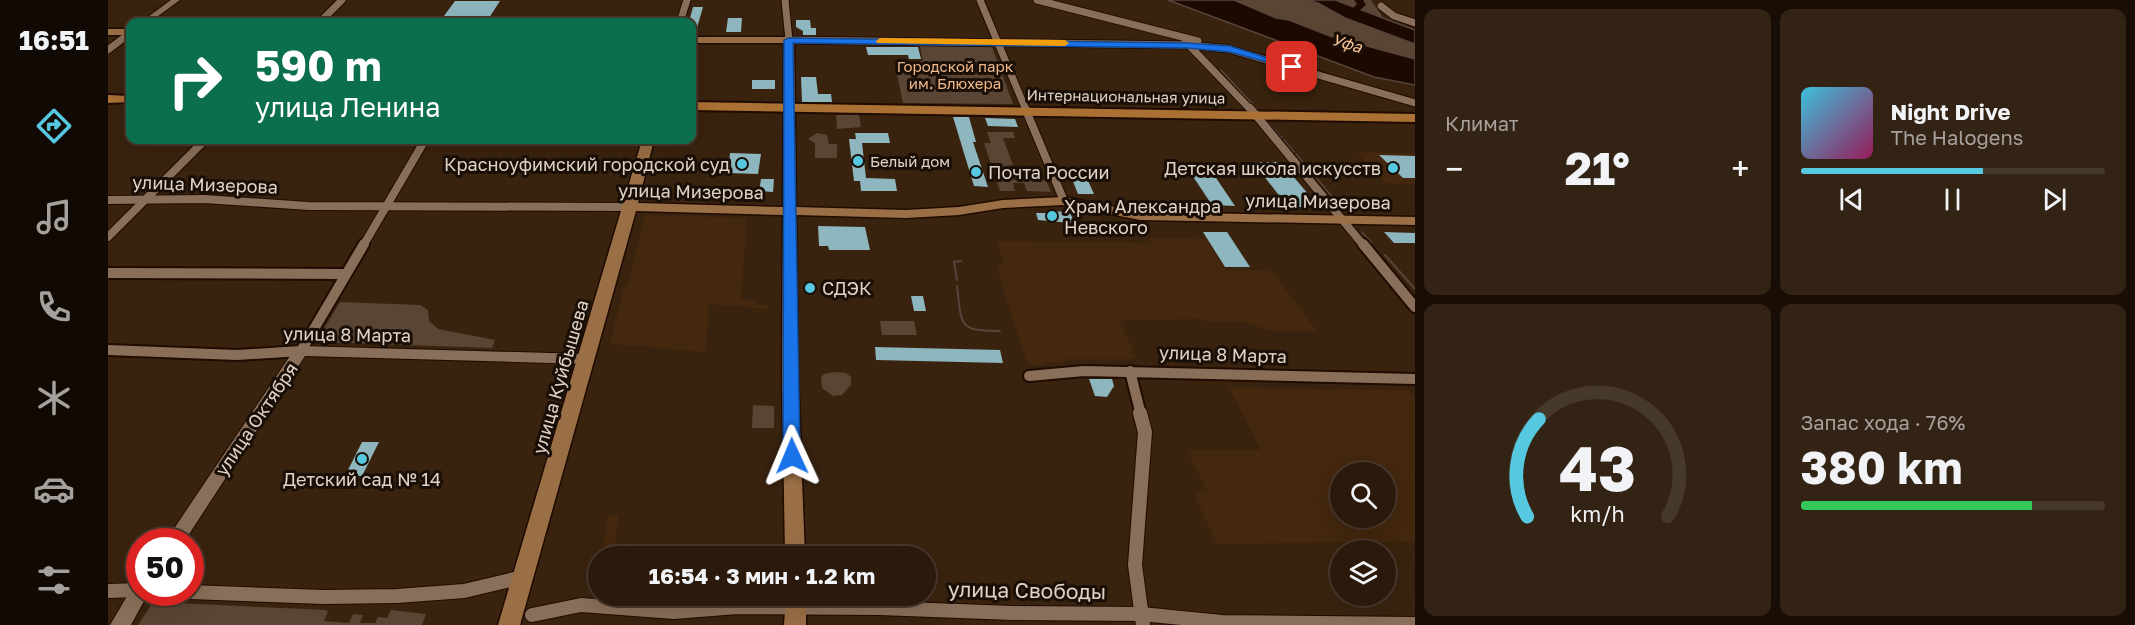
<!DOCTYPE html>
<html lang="ru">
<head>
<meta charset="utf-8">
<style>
	body { margin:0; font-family:"Golos Text",sans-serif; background:#332314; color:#f1f3f6; height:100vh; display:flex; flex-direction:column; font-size:22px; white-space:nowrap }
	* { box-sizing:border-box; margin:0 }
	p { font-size:20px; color:#a6a19d }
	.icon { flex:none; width:33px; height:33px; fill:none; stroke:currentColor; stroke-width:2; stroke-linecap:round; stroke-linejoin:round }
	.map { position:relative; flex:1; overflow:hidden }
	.details { display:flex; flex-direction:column; gap:9px; padding:9px; background:#180e06; width:720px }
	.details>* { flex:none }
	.hud { position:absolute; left:18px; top:18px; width:570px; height:126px; border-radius:12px; box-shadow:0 6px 24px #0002,0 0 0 2px #47382c; background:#0b6e4f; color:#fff; overflow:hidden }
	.fabs { position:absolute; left:1222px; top:462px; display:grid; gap:12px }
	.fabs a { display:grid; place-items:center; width:66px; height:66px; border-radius:50%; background:#2b1a0b; box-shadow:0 6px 24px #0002,0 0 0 2px #47382c; font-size:30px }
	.speed { position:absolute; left:18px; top:528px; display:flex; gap:12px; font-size:30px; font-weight:700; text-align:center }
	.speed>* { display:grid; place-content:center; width:78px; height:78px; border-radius:50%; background:#2b1a0b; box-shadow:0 6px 24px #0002,0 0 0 2px #47382c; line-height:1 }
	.speed .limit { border:9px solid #d22; background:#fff; color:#111 }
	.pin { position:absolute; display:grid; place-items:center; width:51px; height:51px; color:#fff; margin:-26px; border-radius:12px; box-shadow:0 3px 9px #0006 }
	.me { position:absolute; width:66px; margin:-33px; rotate:359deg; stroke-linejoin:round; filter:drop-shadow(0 0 4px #0008) }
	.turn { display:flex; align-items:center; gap:21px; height:126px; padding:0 30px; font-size:27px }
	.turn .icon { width:78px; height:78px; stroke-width:2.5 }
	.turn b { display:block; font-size:42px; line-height:51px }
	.big { font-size:45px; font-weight:700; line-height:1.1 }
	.details .tile { flex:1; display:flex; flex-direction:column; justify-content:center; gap:9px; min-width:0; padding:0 21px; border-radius:12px; background:#332314 }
	.details .dial { align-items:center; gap:0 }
	.dial svg { height:156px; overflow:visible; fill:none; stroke:#47382c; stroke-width:7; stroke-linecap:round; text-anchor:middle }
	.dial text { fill:#f1f3f6; stroke:none }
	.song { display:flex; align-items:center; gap:18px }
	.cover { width:72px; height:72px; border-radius:9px; background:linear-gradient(135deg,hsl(190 70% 55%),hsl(330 70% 35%)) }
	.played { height:6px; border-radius:3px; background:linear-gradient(90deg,#56c9e1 60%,#47382c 60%) }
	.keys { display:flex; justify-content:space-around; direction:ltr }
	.heat { display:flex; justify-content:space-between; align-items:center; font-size:33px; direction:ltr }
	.charge { height:9px; border-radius:4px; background:linear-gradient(90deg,#34c759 76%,#47382c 0) }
	.details .tiles { flex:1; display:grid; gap:9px; grid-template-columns:repeat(2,1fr) }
	.trip { position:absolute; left:480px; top:546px; width:348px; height:60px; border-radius:30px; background:#2b1a0b; box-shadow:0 6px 24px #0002,0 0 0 2px #47382c; font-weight:700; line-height:60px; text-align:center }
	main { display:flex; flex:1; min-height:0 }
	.tabs { display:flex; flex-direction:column; width:108px; justify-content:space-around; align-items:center; background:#110a04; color:#a6a19d }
	.tabs .icon { width:42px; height:42px }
	.tabs .current { color:#56c9e1 }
	.tabs b { font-size:27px; color:#f1f3f6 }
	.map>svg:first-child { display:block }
	.built { fill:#43270e; fill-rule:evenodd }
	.green { fill:#5a4534 }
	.water { fill:#1c0900; stroke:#57453b; stroke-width:1.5 }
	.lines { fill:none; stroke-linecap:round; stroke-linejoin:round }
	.stream-far1 { stroke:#57453b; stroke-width:1.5 }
	.stream { stroke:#57453b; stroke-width:2 }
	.river { fill:#1c0900; fill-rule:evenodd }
	.building { fill:#8db6bf }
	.minor-far3-casing { stroke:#1f0b00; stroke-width:9 }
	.minor-far2-casing { stroke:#1f0b00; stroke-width:10 }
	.minor-far1-casing { stroke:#1f0b00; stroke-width:14 }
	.minor-casing { stroke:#1f0b00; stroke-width:16 }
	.tertiary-casing { stroke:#1f0b00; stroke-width:2 }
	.secondary-casing { stroke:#1f0b00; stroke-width:3 }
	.primary-casing { stroke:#1f0b00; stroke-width:4 }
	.minor-far3 { stroke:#896f59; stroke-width:7 }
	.minor-far2 { stroke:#896f59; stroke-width:8 }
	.minor-far1 { stroke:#896f59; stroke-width:10 }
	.minor { stroke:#896f59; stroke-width:14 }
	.tertiary { fill:#896f59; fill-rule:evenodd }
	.secondary { fill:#9a6f46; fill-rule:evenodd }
	.primary { fill:#aa7034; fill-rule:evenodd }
	.route { fill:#1a73e8; stroke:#114b97; stroke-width:1.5 }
	.slow { fill:#f59e0b }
	.poi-dot { fill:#56c9e1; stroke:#190f07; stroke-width:2 }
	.labels { text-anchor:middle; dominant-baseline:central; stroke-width:6; stroke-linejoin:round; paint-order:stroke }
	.far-park-label { font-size:15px; fill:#efb98c; stroke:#190f07 }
	.far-street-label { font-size:15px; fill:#e0d2c6; stroke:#190f07 }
	.far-poi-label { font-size:15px; fill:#e0d2c6; stroke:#190f07; text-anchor:start }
	.far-water-label { font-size:16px; font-style:italic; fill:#fac396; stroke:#190f07 }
	.poi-label { font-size:18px; fill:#e0d2c6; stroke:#190f07; text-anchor:start }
	.street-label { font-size:18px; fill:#e0d2c6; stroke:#190f07 }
	.near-street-label { font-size:21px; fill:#e0d2c6; stroke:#190f07 }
</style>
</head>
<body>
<main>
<nav class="tabs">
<b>16:51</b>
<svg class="icon current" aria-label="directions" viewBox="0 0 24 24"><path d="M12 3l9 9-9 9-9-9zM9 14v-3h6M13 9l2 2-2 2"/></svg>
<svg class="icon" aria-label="music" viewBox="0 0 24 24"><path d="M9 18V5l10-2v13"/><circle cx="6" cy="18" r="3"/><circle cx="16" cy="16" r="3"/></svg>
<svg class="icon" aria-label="phone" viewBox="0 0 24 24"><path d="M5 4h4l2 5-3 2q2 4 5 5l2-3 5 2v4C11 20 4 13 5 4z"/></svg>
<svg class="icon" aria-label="climate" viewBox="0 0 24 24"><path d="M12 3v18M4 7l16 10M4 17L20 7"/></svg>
<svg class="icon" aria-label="car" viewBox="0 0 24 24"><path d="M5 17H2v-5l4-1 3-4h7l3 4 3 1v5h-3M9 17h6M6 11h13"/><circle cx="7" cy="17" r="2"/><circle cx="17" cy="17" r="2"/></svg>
<svg class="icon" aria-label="filters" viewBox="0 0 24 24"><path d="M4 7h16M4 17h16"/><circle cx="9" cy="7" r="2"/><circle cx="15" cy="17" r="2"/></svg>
</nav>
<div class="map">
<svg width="1307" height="625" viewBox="0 0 1307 625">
	<rect width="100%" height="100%" fill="#39230f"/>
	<g class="built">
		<polygon points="1249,152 1307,153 1307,184 1277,183"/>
		<polygon points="537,215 639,218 633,300 650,301 650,305 660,305 660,309 601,304 598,352 502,344 515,291 521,281"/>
		<polygon points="1041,238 1098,239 1118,270 1164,271 1209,331 1160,331 1142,323 1098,322 1095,319 1011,320 1029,359 956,359 957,362 939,362 936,365 920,365 888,266 896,265 889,241 1043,243"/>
		<path d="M1121,388L1301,390L1307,398V541L1109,544L1085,492L1099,491L1079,450H1153ZM1278,472V518H1233V472Z"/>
		<polygon points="500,515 511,515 506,552 494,552"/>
	</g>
	<g class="green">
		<path d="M1126,0H1199C1213,3 1224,11 1237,17C1260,27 1283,36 1307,44V59L1222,36L1180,20L1168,18Z"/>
		<polygon points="1227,0 1263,0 1276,19"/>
		<polygon points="812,46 884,47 905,104 795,103 787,64 809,64 809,61 815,61"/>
		<polygon points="728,115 751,115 753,127 729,129"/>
		<polygon points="879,132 905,132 907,138 895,138 905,165 901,165 906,180 938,180 943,192 919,191 916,183 905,183 907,191 892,191 876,143 883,143"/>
		<polygon points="709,133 719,135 721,144 729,144 729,158 707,158 707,143 700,139"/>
		<polygon points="232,302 312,305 320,310 321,321 330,329 387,340 384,348 208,342"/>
		<polygon points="772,321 806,321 809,335 774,335"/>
		<polygon points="726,372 738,373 743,377 743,385 734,395 725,396 714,388 713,377 716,374"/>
		<polygon points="645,405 666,406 666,428 644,428"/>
		<polygon points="45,602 217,610 220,611 216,621 241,623 245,614 255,615 252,623 267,623 270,617 279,618 283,610 318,614 314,625 30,625"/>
	</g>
	<g class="water">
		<polygon points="1060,0 1126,0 1168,18 1181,20 1222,36 1307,59 1307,85 1266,77"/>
		<polygon points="1199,0 1227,0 1307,30 1307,44 1237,18 1210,3"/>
	</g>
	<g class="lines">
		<g class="stream-far1">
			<polyline points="1113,70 1149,109"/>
			<polyline points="1159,122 1174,138"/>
			<polyline points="1176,140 1186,152"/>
			<polyline points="1188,154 1203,172"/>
			<polyline points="1206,175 1232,206"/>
			<polyline points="1254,232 1264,243"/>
		</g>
		<g class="stream">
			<polyline points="1277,255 1307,289"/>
			<polyline points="849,280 846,262 853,261"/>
			<path d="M849,286C854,325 849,331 892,331"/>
		</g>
		<polygon class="river" points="1246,0 1255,0 1258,5 1252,10 1246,10 1245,8 1249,4"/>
	</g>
	<g class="building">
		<polygon points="347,1 392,1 379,21 333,20"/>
		<polygon points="585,7 595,7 587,35 584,35 582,18"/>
		<polygon points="620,18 634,18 633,32 618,32"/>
		<polygon points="688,20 702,20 703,28 708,28 708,35 695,35 695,31 688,27"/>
		<polygon points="758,47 810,47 813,59 801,59 800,55 760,55"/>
		<polygon points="693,77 708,77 710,94 723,94 724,102 694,102"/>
		<rect x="644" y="80" width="23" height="9"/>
		<polygon points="845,117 861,117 868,142 865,142 880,187 866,186"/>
		<polygon points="877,118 907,119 910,127 880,126"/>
		<polygon points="747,133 780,133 782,143 754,143 758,178 787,179 789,191 753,191 752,181 746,181 741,139 748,139"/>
		<polygon points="622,153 653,154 650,174 620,173"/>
		<polygon points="1271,155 1307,156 1307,178 1295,178"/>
		<polygon points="1145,162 1173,162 1207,202 1205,207 1180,207"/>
		<polygon points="1076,163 1098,163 1127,206 1104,205"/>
		<polygon points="962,174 977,174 986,194 970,194"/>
		<polygon points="653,179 666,179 665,192 651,191"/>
		<polygon points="939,211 962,212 964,217 963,223 930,220 928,213 940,213"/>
		<polygon points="710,226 757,227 762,250 721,250 720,246 711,246"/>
		<polygon points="1095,232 1119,232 1142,267 1117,267"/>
		<polygon points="1276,232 1307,233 1307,243 1286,243"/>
		<polygon points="803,296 815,296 818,311 806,311"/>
		<polygon points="767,347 892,350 895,363 768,360"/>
		<polygon points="981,379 1004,379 1006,386 999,397 987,396"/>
		<polygon points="254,442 271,442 254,476 237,476"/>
	</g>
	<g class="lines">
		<defs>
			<g id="minor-far3">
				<polyline points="677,0 681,40 1079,45 1122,49"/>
				<polyline points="872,0 918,110"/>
				<polyline points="929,0 1090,41"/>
				<polyline points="1273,6 1286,16 1307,23"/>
				<polyline points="212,22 234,0"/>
				<polyline points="572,22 579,0"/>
				<polyline points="1078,42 1143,110"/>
				<polyline points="1117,48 1307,103"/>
				<polyline points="0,50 22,33"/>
			</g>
			<g id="minor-far2">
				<polyline points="917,108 956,201"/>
				<polyline points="1142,108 1256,246"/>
				<polyline points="0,200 96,199 200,206 522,207"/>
				<polyline points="0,237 97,140"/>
				<polyline points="255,246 317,140"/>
			</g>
			<g id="minor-far1">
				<polyline points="1255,244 1307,307"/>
				<polyline points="0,273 237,274"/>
				<polyline points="0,350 129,355 193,351 256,244"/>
				<polyline points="1022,371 1033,415"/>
				<polyline points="921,376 976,371 1307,379"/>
			</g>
			<g id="minor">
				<polyline points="1032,413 1037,432 1027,565 1035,625"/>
				<polyline points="0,591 32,590"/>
				<polyline points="82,592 216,597 289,596 356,591 415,577"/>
				<polyline points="424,615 473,605 566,612 629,607 771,608 905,613 1033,614 1114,622 1307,624"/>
			</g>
			<g id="tertiary">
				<polygon points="63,0 72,0 42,22 33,22"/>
				<polygon points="193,346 477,354 482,355 484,359 482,363 477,364 197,356 76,542 57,542 188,347"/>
				<polygon points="32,583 32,592 41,592 23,625 2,625 25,586"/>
			</g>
			<g id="secondary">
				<rect x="0" y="29" width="22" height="6"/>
				<polygon points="584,37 681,37 686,40 688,207 798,210 851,207 895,200 956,197 1032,212 1307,217 1307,225 1032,220 956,205 895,208 851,215 798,218 688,215 690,376 697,556 677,556 674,376 675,215 528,211 412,625 390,625 534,140 546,140 530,203 675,207 676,43 584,43"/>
				<polygon points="678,596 698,596 698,625 676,625"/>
			</g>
			<g id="primary">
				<polygon points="0,95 22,96 22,102 0,103"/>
				<polygon points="584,102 1307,114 1307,122 584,110"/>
			</g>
		</defs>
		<use href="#minor-far3" class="minor-far3-casing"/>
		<use href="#minor-far2" class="minor-far2-casing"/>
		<use href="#minor-far1" class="minor-far1-casing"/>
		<use href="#minor" class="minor-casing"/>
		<use href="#tertiary" class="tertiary-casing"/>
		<use href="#secondary" class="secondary-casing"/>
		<use href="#primary" class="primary-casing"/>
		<use href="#minor-far3" class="minor-far3"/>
		<use href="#minor-far2" class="minor-far2"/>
		<use href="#minor-far1" class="minor-far1"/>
		<use href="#minor" class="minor"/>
		<use href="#tertiary" class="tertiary"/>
		<use href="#secondary" class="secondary"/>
		<use href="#primary" class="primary"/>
	</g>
	<polygon class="route" points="681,38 1079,43 1122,46 1189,67 1184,69 1122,52 1079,48 685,43 692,456 689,461 684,463 678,461 675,456 676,40"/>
	<polygon class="slow" points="772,38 957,40 961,43 957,46 769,43 768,41"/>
	<g class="poi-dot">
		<circle cx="750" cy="161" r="6"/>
		<circle cx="634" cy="164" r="6"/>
		<circle cx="1285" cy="168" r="6"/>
		<circle cx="868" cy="172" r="6"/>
		<circle cx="944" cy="216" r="6"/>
		<circle cx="702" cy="288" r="6"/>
		<circle cx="254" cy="459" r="6"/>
	</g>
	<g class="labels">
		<g class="far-park-label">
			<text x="847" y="66">Городской парк<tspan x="847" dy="17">им. Блюхера</tspan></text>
		</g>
		<g class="far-street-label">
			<text transform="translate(1018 96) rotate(1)">Интернациональная улица</text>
		</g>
		<g class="far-poi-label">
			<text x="762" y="161">Белый дом</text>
		</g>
		<g class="far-water-label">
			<text transform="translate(1239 43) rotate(17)">Уфа</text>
		</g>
		<g class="poi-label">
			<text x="622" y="164" text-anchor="end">Красноуфимский городской суд</text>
			<text x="1273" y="168" text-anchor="end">Детская школа искусств</text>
			<text x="880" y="172">Почта России</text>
			<text x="956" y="206">Храм Александра<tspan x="956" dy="21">Невского</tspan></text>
			<text x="714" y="288">СДЭК</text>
			<text x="254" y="479" text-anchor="middle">Детский сад № 14</text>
		</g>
		<g class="street-label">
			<text transform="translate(97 184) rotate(2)">улица Мизерова</text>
			<text transform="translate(583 191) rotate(1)">улица Мизерова</text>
			<text transform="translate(1210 201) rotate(1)">улица Мизерова</text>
			<text transform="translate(239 334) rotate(1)">улица 8 Марта</text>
			<text transform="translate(1115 354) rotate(2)">улица 8 Марта</text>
			<text transform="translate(452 377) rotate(-74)">улица Куйбышева</text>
			<text transform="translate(148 419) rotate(-56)">улица Октября</text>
		</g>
		<g class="near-street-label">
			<text transform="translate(919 590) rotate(1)">улица Свободы</text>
		</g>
	</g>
</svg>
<div class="fabs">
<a><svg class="icon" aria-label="search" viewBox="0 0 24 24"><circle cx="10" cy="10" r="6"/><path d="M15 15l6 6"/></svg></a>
<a><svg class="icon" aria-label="layers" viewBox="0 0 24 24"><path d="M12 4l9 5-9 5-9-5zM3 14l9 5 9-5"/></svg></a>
</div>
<div class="speed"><div class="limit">50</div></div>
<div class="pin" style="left:1184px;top:67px;background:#d93025"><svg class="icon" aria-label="arrive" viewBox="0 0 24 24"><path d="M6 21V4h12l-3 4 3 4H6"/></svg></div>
<svg class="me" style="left:684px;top:456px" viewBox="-20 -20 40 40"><path d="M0-17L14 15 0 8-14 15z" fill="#1a73e8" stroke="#fff" stroke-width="4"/></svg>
<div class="trip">16:54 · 3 мин · 1.2 km</div>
<div class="hud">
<div class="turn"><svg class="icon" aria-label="right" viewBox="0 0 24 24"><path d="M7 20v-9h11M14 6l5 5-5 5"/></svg><div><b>590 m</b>улица Ленина</div></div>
</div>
</div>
<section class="details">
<div class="tiles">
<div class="tile"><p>Климат</p>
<div class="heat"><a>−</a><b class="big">21°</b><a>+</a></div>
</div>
<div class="tile">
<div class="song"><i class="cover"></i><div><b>Night Drive</b><p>The Halogens</p></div></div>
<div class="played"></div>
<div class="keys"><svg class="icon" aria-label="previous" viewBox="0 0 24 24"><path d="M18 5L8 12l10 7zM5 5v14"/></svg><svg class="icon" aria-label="pause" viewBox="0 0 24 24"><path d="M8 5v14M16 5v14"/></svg><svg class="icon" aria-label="next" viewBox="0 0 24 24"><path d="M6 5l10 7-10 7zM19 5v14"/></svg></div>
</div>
<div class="tile dial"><svg viewBox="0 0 100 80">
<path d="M14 69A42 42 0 1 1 86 69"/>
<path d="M14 69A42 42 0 0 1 20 19" stroke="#56c9e1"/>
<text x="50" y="56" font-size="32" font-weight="700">43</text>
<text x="50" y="72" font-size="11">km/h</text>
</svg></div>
<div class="tile"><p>Запас хода · 76%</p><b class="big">380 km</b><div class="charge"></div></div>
</div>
</section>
</main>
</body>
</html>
